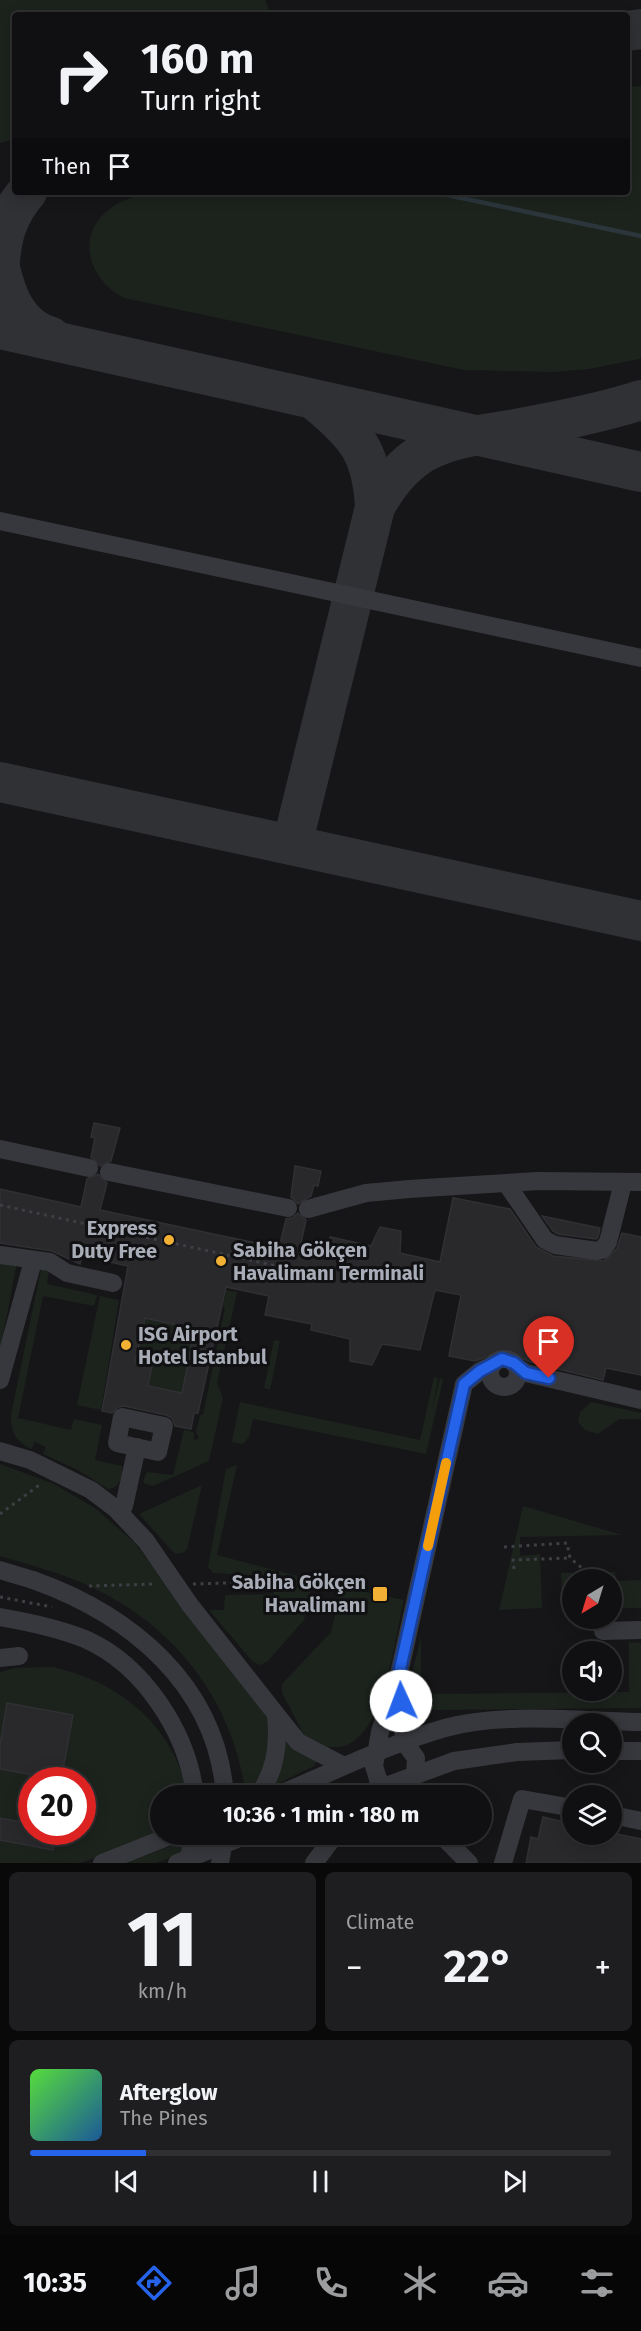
<!DOCTYPE html>
<html lang="en">
<head>
<meta charset="utf-8">
<style>
	body { margin:0; font-family:"Fira Sans",sans-serif; background:#1e1e20; color:#f1f3f6; height:100vh; display:flex; flex-direction:column; font-size:22px; white-space:nowrap }
	* { box-sizing:border-box; margin:0 }
	p { font-size:20px; color:#9c9d9f }
	.icon { flex:none; width:33px; height:33px; fill:none; stroke:currentColor; stroke-width:2; stroke-linecap:round; stroke-linejoin:round }
	.map { position:relative; height:1863px; overflow:hidden }
	.panel { display:flex; flex-direction:column; gap:9px; padding:9px; background:#09090a; flex:1 }
	.panel>* { flex:none }
	.hud { position:absolute; left:12px; top:12px; width:618px; height:183px; border-radius:6px; box-shadow:0 3px 15px #0003,0 0 0 2px #303032; background:#101012; color:#f1f3f6; overflow:hidden }
	.needle { width:39px; rotate:218deg }
	.buttons { position:absolute; left:562px; top:1569px; display:grid; gap:12px }
	.buttons a { display:grid; place-items:center; width:60px; height:60px; border-radius:50%; background:#101012; box-shadow:0 3px 15px #0003,0 0 0 2px #303032; font-size:30px }
	.speed { position:absolute; left:18px; top:1767px; display:flex; gap:12px; font-size:30px; font-weight:700; text-align:center }
	.speed>* { display:grid; place-content:center; width:78px; height:78px; border-radius:50%; background:#101012; box-shadow:0 3px 15px #0003,0 0 0 2px #303032; line-height:1 }
	.speed .limit { border:9px solid #d22; background:#fff; color:#111 }
	.pin { position:absolute; display:grid; place-items:center; width:51px; height:51px; color:#fff; margin:-62px -26px; border-radius:50% 50% 50% 0; rotate:-45deg; box-shadow:0 0 6px #0007 }
	.pin .icon { rotate:45deg }
	.me { position:absolute; width:66px; margin:-33px; rotate:358deg; stroke-linejoin:round; filter:drop-shadow(0 0 4px #0008) }
	.turn { display:flex; align-items:center; gap:21px; height:126px; padding:0 30px; font-size:27px }
	.turn .icon { width:78px; height:78px; stroke-width:2.5 }
	.turn b { display:block; font-size:42px; line-height:51px }
	.then { display:flex; align-items:center; height:57px; padding:0 30px; background:#0003; gap:12px; font-size:22px }
	.big { font-size:45px; font-weight:700; line-height:1.1 }
	.panel .widget { flex:1; display:flex; flex-direction:column; justify-content:center; gap:9px; min-width:0; padding:0 21px; border-radius:9px; background:#1e1e20 }
	.panel .dial { align-items:center; gap:0 }
	.dial b { font-size:78px; line-height:1 }
	.song { display:flex; align-items:center; gap:18px }
	.cover { width:72px; height:72px; border-radius:9px; background:linear-gradient(135deg,hsl(110 70% 55%),hsl(210 70% 35%)) }
	.played { height:6px; border-radius:3px; background:linear-gradient(90deg,#2563eb 20%,#303032 20%) }
	.keys { display:flex; justify-content:space-around; direction:ltr }
	.heat { display:flex; justify-content:space-between; align-items:center; font-size:33px; direction:ltr }
	.panel .tiles { flex:1; display:grid; gap:9px; grid-template-columns:1fr 1fr }
	.widget:last-child { grid-column:span 2 }
	.trip { position:absolute; left:150px; top:1785px; width:342px; height:60px; border-radius:30px; background:#101012; box-shadow:0 3px 15px #0003,0 0 0 2px #303032; font-weight:700; line-height:60px; text-align:center }
	.tabs { display:flex; height:96px; justify-content:space-around; align-items:center; background:#060607; color:#9c9d9f }
	.tabs .icon { width:42px; height:42px }
	.tabs .on { color:#2563eb }
	.tabs b { font-size:27px; color:#f1f3f6 }
	.map>svg:first-child { display:block }
	.green { fill:#1c231d; fill-rule:evenodd }
	.lines { fill:none; stroke-linecap:round; stroke-linejoin:round }
	.stream { stroke:#2c353c; stroke-width:4.5 }
	.taxiway { stroke:#303135; stroke-width:40 }
	.building { fill:#29292c; stroke:#303034; stroke-width:1.5; fill-rule:evenodd }
	.path { stroke:#3d3f44; stroke-width:3; stroke-dasharray:3 4.5; stroke-linecap:butt }
	.minor { stroke:#37383d; stroke-width:18 }
	.minor-bridge { stroke:#37383d; stroke-width:18 }
	.route-casing { stroke:#184099; stroke-width:15 }
	.route { stroke:#2563eb; stroke-width:10 }
	.slow { stroke:#f59e0b; stroke-width:10 }
	.poi-dot { fill:#f2b134; stroke:#111113; stroke-width:2 }
	.labels { text-anchor:middle; dominant-baseline:central; stroke-width:6; stroke-linejoin:round; paint-order:stroke }
	.poi-label { font-size:20px; font-weight:bold; fill:#a8adb8; stroke:#111113; text-anchor:end }
</style>
</head>
<body>
<div class="map">
<svg width="641" height="1863" viewBox="0 0 641 1863">
	<rect width="100%" height="100%" fill="#161618"/>
	<g class="green">
		<polygon points="0,0 265,0 271,15 15,15 15,139 0,143"/>
		<path d="M641,86V358L639,359L589,369L554,372L464,370L124,298C88,279 74,234 112,207C123,199 139,196 151,192H627V87Z"/>
		<polygon points="0,1259 16,1263 16,1267 0,1352"/>
		<path d="M41,1269L49,1270L47,1284L97,1295L94,1306L43,1296L18,1418L71,1430L74,1419L102,1425L95,1460L122,1466C123,1477 120,1488 108,1489L78,1470L43,1454L46,1447L35,1442L31,1449C16,1441 10,1432 11,1415Z"/>
		<polygon points="226,1290 237,1292 217,1383 223,1398 209,1461 153,1486 145,1484 143,1481 147,1472 173,1475 184,1430 194,1432 194,1441 199,1438 196,1432 200,1415 203,1415 225,1308 223,1307"/>
		<polygon points="100,1296 119,1300 101,1410 77,1405"/>
		<polygon points="145,1318 195,1329 182,1393 148,1386 152,1366 135,1362"/>
		<polygon points="274,1340 280,1341 270,1390 264,1388"/>
		<polygon points="434,1377 438,1378 432,1411 440,1378 443,1380 426,1454 253,1419 249,1437 243,1444 232,1442 240,1402 420,1440"/>
		<polygon points="591,1402 641,1413 641,1419 619,1419 598,1434 585,1430 578,1422 580,1412"/>
		<path d="M0,1464L54,1484L95,1508L135,1543L234,1673L302,1731L282,1693V1684L331,1632L340,1594L347,1588L404,1600C395,1637 386,1723 351,1743C342,1748 334,1747 324,1747L314,1766L255,1795H246C233,1700 175,1625 87,1585C59,1572 29,1565 0,1556Z"/>
		<polygon points="237,1465 217,1555 313,1580 304,1620 267,1662 259,1665 253,1662 209,1610 224,1610 225,1595 274,1594 273,1576 213,1573 208,1567 226,1469"/>
		<polygon points="202,1485 187,1549 183,1553 175,1554 139,1514"/>
		<polygon points="523,1506 622,1535 520,1537 520,1556 540,1554 542,1608 499,1610"/>
		<polygon points="615,1572 616,1581 641,1580 641,1608 612,1608 612,1580 573,1580 573,1609 562,1610 561,1573"/>
		<polygon points="421,1637 421,1694 629,1692 629,1642 641,1643 641,1708 429,1710 419,1704 409,1685"/>
		<path d="M53,1667C121,1682 174,1727 188,1795L160,1796L161,1835L80,1863H0V1672L16,1668ZM32,1780H82V1832H32Z"/>
		<polygon points="200,1835 229,1835 156,1863 126,1863"/>
	</g>
	<g class="lines">
		<polyline class="stream" points="433,192 641,236"/>
		<g class="taxiway">
			<polyline points="627,31 641,29"/>
			<path d="M0,261C2,234 9,213 27,192"/>
			<path d="M0,268C7,298 18,327 51,337"/>
			<polyline points="0,329 641,472"/>
			<path d="M318,403C358,436 372,454 375,507"/>
			<polyline points="0,782 641,921"/>
			<path d="M292,845L375,507C387,485 401,466 423,453C451,437 485,434 516,429C558,421 600,413 641,400"/>
		</g>
	</g>
	<g class="building">
		<polygon points="94,1123 120,1128 111,1161 100,1166 91,1157 95,1138 91,1137"/>
		<polygon points="295,1166 321,1171 318,1186 314,1185 311,1196 298,1204 291,1197"/>
		<path d="M98,1174L107,1183L100,1210L279,1248L286,1219L292,1218L298,1213L306,1220L299,1252L326,1258L330,1237L371,1246L380,1227L401,1231L400,1253L440,1262L453,1198L510,1209L536,1247L553,1256L604,1261L617,1248L622,1233L641,1237V1375L606,1368L603,1380L530,1362L519,1357L512,1358L507,1367H502L501,1361L493,1355L475,1361L449,1356L461,1295L435,1290L420,1350L382,1344L372,1365L350,1361V1339L311,1330L312,1324L265,1315L269,1296L226,1287L198,1413H194L191,1429L175,1426L172,1418L166,1415L124,1406L118,1407L112,1413L102,1411L128,1266L82,1256L80,1264L52,1251L0,1243V1189L81,1207L87,1179ZM145,1318L195,1329L182,1393L148,1386L152,1365L135,1362Z"/>
		<polygon points="542,1216 600,1228 598,1237 596,1239 558,1234 553,1231"/>
		<polygon points="7,1703 73,1715 61,1780 0,1769 0,1745"/>
		<polygon points="543,1817 573,1824 573,1834 612,1833 641,1839 641,1863 526,1863 531,1837 538,1839"/>
		<polygon points="0,1818 32,1824 32,1832 57,1832 53,1850 0,1840"/>
	</g>
	<g class="lines">
		<g class="path">
			<polyline points="0,1205 286,1268"/>
			<polyline points="0,1514 42,1483"/>
			<polyline points="504,1547 567,1543 570,1558 582,1568"/>
			<polyline points="514,1569 513,1560 570,1558"/>
			<polyline points="193,1584 284,1581"/>
			<polyline points="89,1586 156,1584"/>
			<polyline points="0,1597 52,1607"/>
		</g>
		<g class="minor">
			<polyline points="0,521 641,658"/>
			<polyline points="0,1149 89,1168"/>
			<polyline points="109,1172 288,1208"/>
			<polyline points="506,1183 545,1240 555,1245 597,1251 602,1250 608,1242 623,1183"/>
			<polyline points="308,1209 366,1193 409,1189 538,1181 641,1182"/>
			<polyline points="0,1255 50,1262 67,1273 113,1283"/>
			<circle cx="504" cy="1373" r="14"/>
			<polyline points="518,1368 526,1373 641,1400"/>
			<polyline points="0,1380 33,1261"/>
			<polygon points="122,1417 164,1426 158,1452 117,1443"/>
			<polyline points="0,1451 30,1460 91,1490 116,1509 146,1541 190,1605 298,1742 344,1766"/>
			<polyline points="124,1506 137,1447"/>
			<polyline points="0,1570 33,1580"/>
			<path d="M0,1617C29,1622 58,1628 85,1639C144,1665 188,1733 195,1796"/>
			<polyline points="603,1631 641,1630"/>
			<polyline points="0,1658 19,1656"/>
			<polyline points="401,1683 404,1742 416,1758 415,1776"/>
			<polyline points="612,1751 641,1751"/>
			<polyline points="385,1787 378,1779 374,1766 380,1732 400,1669 464,1384 480,1371 491,1366"/>
			<path d="M257,1796C276,1773 279,1744 276,1716"/>
			<path d="M275,1796C331,1773 386,1745 445,1728C502,1712 581,1721 641,1722"/>
			<polyline points="359,1796 454,1761 517,1752 573,1750"/>
			<polyline points="612,1815 641,1821"/>
			<polyline points="440,1834 469,1863"/>
			<polyline points="102,1863 175,1834"/>
			<polyline points="177,1863 250,1834"/>
			<polyline points="314,1863 336,1834"/>
			<polyline points="503,1863 522,1799 573,1808"/>
		</g>
		<g class="minor-bridge">
			<path d="M33,1580C131,1615 217,1685 225,1796"/>
			<polyline points="188,1863 194,1834"/>
			<polyline points="220,1863 225,1834"/>
		</g>
	</g>
	<g class="lines">
		<defs>
			<polyline id="route" points="401,1701 400,1669 464,1384 480,1371 502,1359 514,1363 526,1373 549,1378"/>
		</defs>
		<use href="#route" class="route-casing"/>
		<use href="#route" class="route"/>
		<polyline class="slow" points="428,1546 446,1463"/>
	</g>
	<g class="poi-dot">
		<circle cx="169" cy="1240" r="6"/>
		<circle cx="221" cy="1261" r="6"/>
		<circle cx="126" cy="1345" r="6"/>
		<rect x="372" y="1586" width="16" height="16" rx="3"/>
	</g>
	<g class="labels">
		<g class="poi-label">
			<text x="157" y="1228">Express<tspan x="157" dy="23">Duty Free</tspan></text>
			<text x="233" y="1250" text-anchor="start">Sabiha Gökçen<tspan x="233" dy="23">Havalimanı Terminali</tspan></text>
			<text x="138" y="1334" text-anchor="start">ISG Airport<tspan x="138" dy="23">Hotel Istanbul</tspan></text>
			<text x="366" y="1582">Sabiha Gökçen<tspan x="366" dy="23">Havalimanı</tspan></text>
		</g>
	</g>
</svg>
<div class="buttons">
<a><svg class="needle" viewBox="-14 -14 28 28"><path d="M0-13l5 13h-10z" fill="#e53935"/><path d="M0 13l5-13h-10z" fill="#9c9d9f"/></svg></a>
<a><svg class="icon" aria-label="sound" viewBox="0 0 24 24"><path d="M4 9h4l5-4v14l-5-4H4zM17 9q2 3 0 6"/></svg></a>
<a><svg class="icon" aria-label="search" viewBox="0 0 24 24"><circle cx="10" cy="10" r="6"/><path d="M15 15l6 6"/></svg></a>
<a><svg class="icon" aria-label="layers" viewBox="0 0 24 24"><path d="M12 4l9 5-9 5-9-5zM3 14l9 5 9-5"/></svg></a>
</div>
<div class="speed"><div class="limit">20</div></div>
<div class="pin" style="left:549px;top:1378px;background:#d93025"><svg class="icon" aria-label="arrive" viewBox="0 0 24 24"><path d="M6 21V4h12l-3 4 3 4H6"/></svg></div>
<svg class="me" style="left:401px;top:1701px" viewBox="-20 -20 40 40"><circle r="19" fill="#fff"/><path d="M0-13L10 11 0 6-10 11z" fill="#2563eb"/></svg>
<div class="trip">10:36 · 1 min · 180 m</div>
<div class="hud">
<div class="turn"><svg class="icon" aria-label="right" viewBox="0 0 24 24"><path d="M7 20v-9h11M14 6l5 5-5 5"/></svg><div><b>160 m</b>Turn right</div></div>
<div class="then">Then<svg class="icon" aria-label="arrive" viewBox="0 0 24 24"><path d="M6 21V4h12l-3 4 3 4H6"/></svg></div>
</div>
</div>
<section class="panel">
<div class="tiles">
<div class="widget dial"><b>11</b><p>km/h</p></div>
<div class="widget"><p>Climate</p>
<div class="heat"><a>−</a><b class="big">22°</b><a>+</a></div>
</div>
<div class="widget">
<div class="song"><i class="cover"></i><div><b>Afterglow</b><p>The Pines</p></div></div>
<div class="played"></div>
<div class="keys"><svg class="icon" aria-label="previous" viewBox="0 0 24 24"><path d="M18 5L8 12l10 7zM5 5v14"/></svg><svg class="icon" aria-label="pause" viewBox="0 0 24 24"><path d="M8 5v14M16 5v14"/></svg><svg class="icon" aria-label="next" viewBox="0 0 24 24"><path d="M6 5l10 7-10 7zM19 5v14"/></svg></div>
</div>
</div>
</section>
<nav class="tabs">
<b>10:35</b>
<svg class="icon on" aria-label="directions" viewBox="0 0 24 24"><path d="M12 3l9 9-9 9-9-9zM9 14v-3h6M13 9l2 2-2 2"/></svg>
<svg class="icon" aria-label="music" viewBox="0 0 24 24"><path d="M9 18V5l10-2v13"/><circle cx="6" cy="18" r="3"/><circle cx="16" cy="16" r="3"/></svg>
<svg class="icon" aria-label="phone" viewBox="0 0 24 24"><path d="M5 4h4l2 5-3 2q2 4 5 5l2-3 5 2v4C11 20 4 13 5 4z"/></svg>
<svg class="icon" aria-label="climate" viewBox="0 0 24 24"><path d="M12 3v18M4 7l16 10M4 17L20 7"/></svg>
<svg class="icon" aria-label="car" viewBox="0 0 24 24"><path d="M5 17H2v-5l4-1 3-4h7l3 4 3 1v5h-3M9 17h6M6 11h13"/><circle cx="7" cy="17" r="2"/><circle cx="17" cy="17" r="2"/></svg>
<svg class="icon" aria-label="filters" viewBox="0 0 24 24"><path d="M4 7h16M4 17h16"/><circle cx="9" cy="7" r="2"/><circle cx="15" cy="17" r="2"/></svg>
</nav>
</body>
</html>
